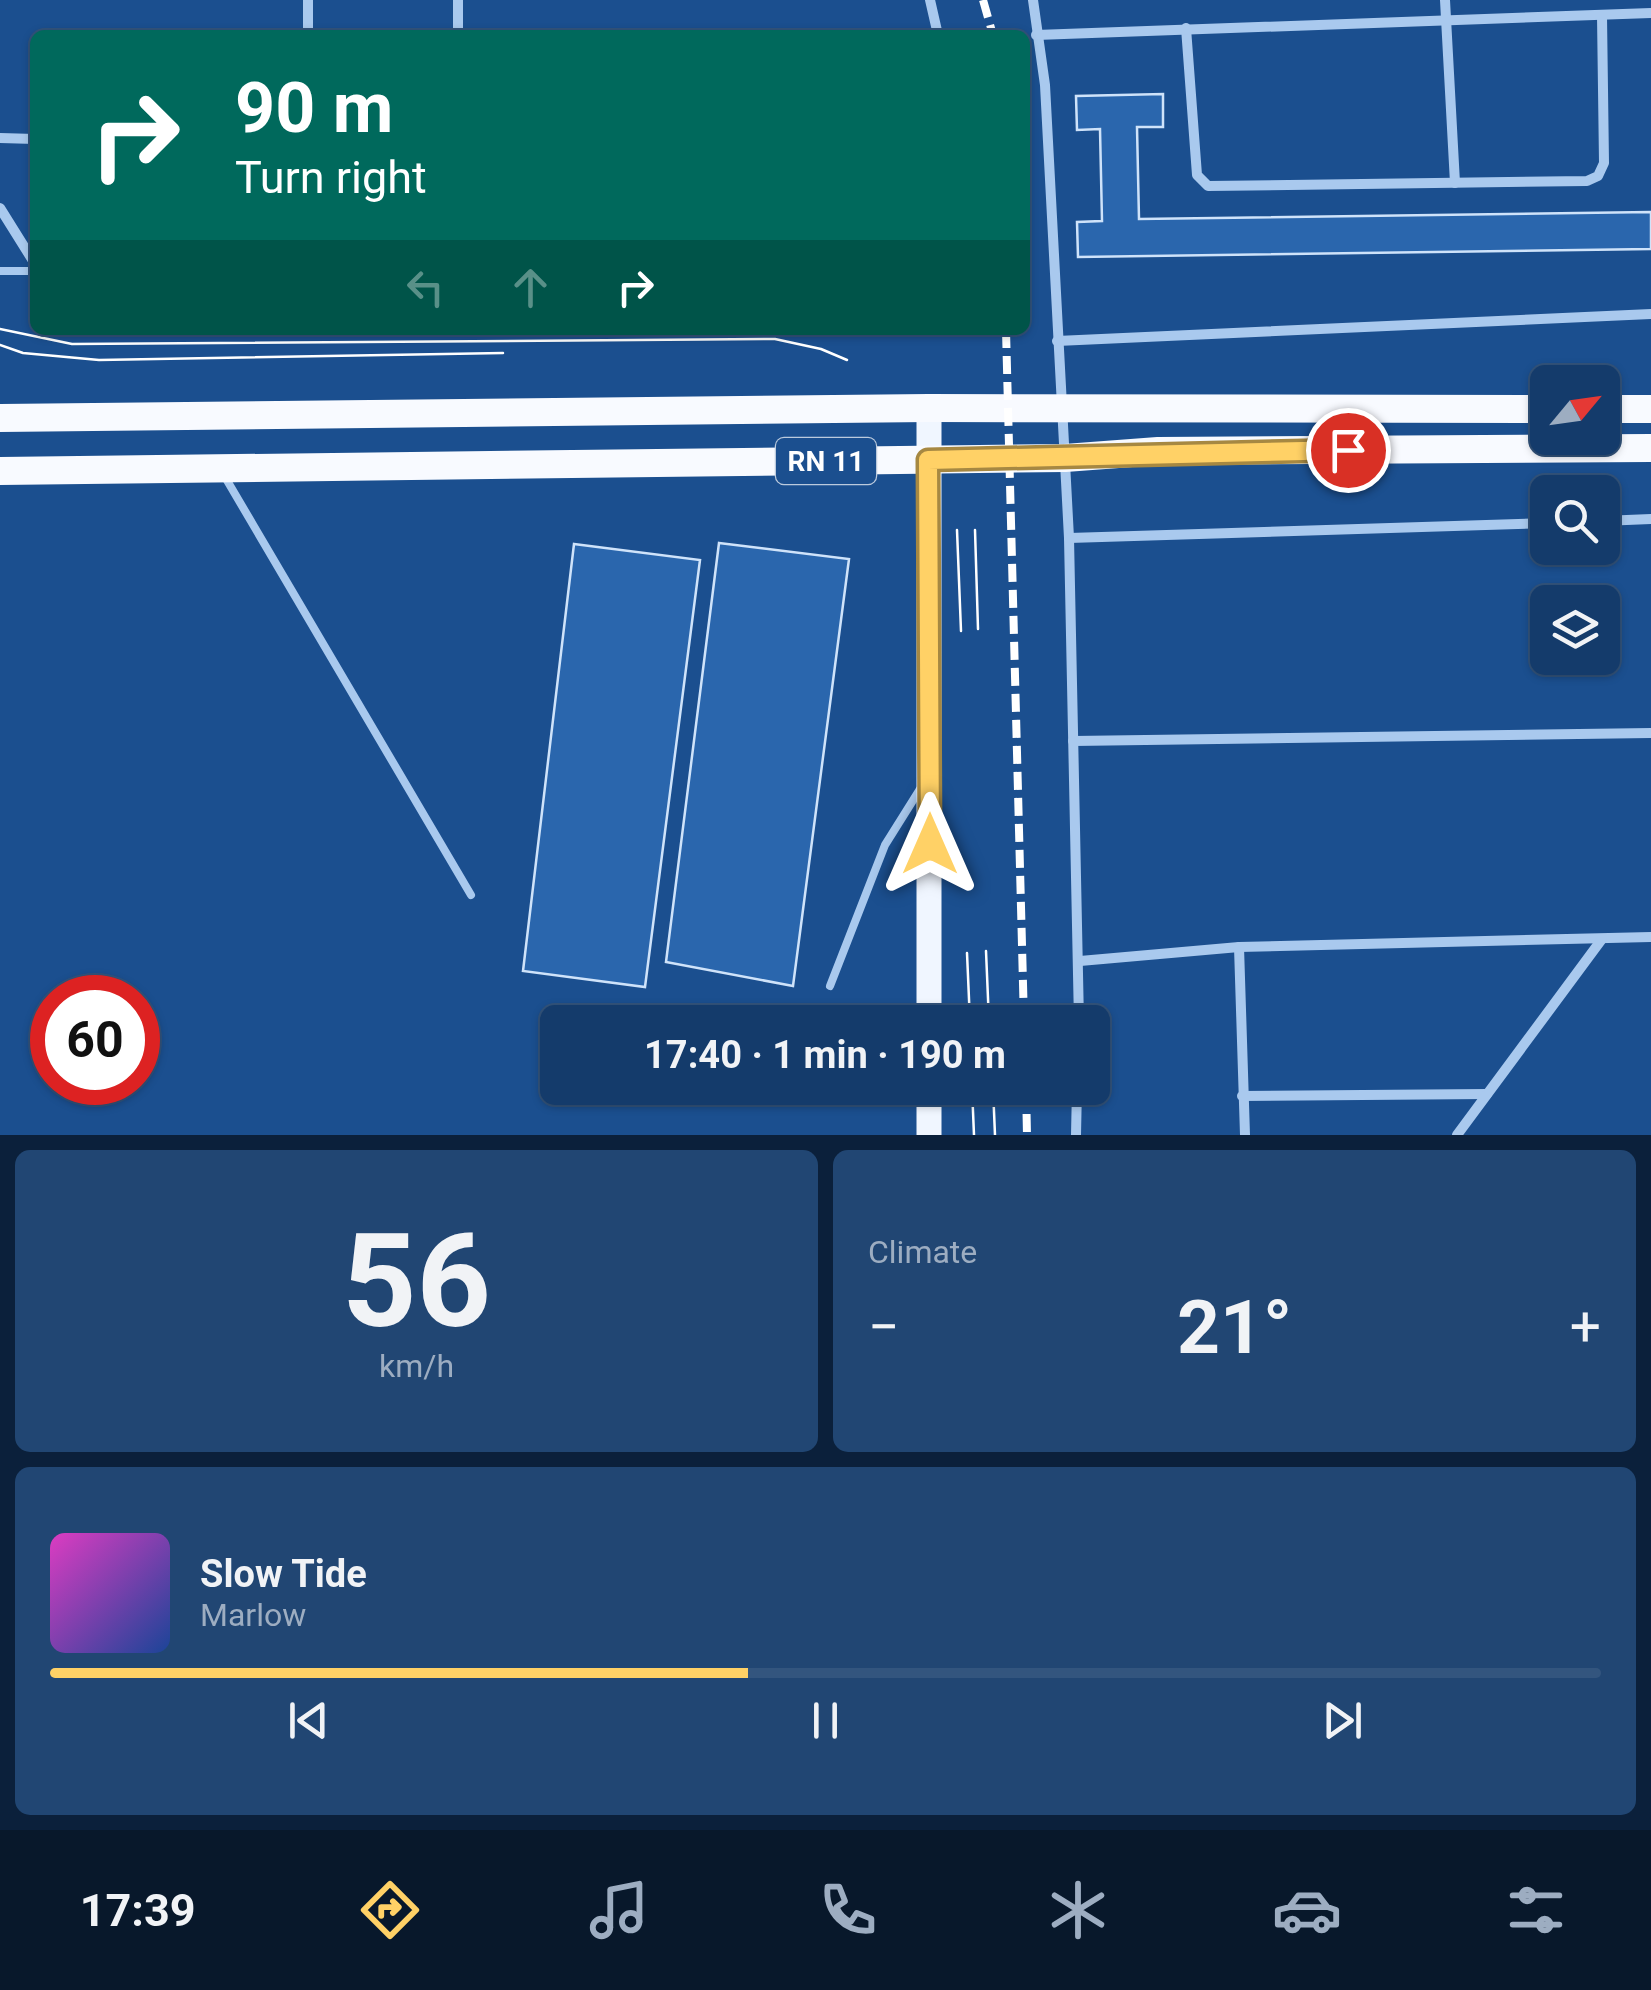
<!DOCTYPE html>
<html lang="en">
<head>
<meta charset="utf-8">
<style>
	body { margin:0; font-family:Roboto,sans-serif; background:#214673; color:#f1f3f6; height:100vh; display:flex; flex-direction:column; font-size:38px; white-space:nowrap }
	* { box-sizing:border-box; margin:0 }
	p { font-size:32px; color:#9dadc1 }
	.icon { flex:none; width:55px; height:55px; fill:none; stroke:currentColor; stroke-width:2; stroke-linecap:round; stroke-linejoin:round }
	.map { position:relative; height:1135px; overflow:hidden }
	.details { display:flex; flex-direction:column; gap:15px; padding:15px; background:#0b203b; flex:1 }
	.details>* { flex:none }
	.banner { position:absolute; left:30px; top:30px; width:1000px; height:305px; border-radius:15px; box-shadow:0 2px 8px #0004,0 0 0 2px #33557e; background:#00695c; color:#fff; overflow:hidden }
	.needle { width:65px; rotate:61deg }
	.tools { position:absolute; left:1530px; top:365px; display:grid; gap:20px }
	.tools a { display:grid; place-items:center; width:90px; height:90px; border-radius:15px; background:#143b6b; box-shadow:0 2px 8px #0004,0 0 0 2px #33557e; font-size:50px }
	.speed { position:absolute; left:30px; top:975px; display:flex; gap:20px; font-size:50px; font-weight:700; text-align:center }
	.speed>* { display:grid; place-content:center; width:130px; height:130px; border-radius:50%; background:#143b6b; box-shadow:0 2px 8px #0004,0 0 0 2px #33557e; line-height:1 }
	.speed .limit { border:15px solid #d22; background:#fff; color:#111 }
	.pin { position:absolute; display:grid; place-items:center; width:85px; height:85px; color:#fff; margin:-42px; border:5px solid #fff; border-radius:50%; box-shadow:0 2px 10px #0007 }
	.me { position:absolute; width:110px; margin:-55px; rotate:0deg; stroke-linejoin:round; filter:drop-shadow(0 0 8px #0008) }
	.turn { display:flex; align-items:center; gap:35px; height:210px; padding:0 40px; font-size:45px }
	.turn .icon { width:130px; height:130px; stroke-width:2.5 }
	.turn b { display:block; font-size:70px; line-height:85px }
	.lanes { display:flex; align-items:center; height:95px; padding:0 40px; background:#0003; justify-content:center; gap:50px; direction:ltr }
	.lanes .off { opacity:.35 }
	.big { font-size:75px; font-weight:700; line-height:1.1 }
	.details .widget { flex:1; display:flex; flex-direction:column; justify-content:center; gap:15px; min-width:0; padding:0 35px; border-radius:15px; background:#214673 }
	.details .dial { align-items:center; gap:0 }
	.dial b { font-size:130px; line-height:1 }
	.song { display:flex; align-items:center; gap:30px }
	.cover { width:120px; height:120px; border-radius:15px; background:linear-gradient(135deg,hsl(310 70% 55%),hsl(220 70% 35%)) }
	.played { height:10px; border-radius:5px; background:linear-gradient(90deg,#ffd166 45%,#33557e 45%) }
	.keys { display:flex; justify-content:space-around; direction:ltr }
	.heat { display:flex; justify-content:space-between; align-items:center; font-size:55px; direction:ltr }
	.details .tiles { flex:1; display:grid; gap:15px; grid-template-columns:1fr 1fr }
	.widget:last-child { grid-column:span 2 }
	.trip { position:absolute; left:540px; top:1005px; width:570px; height:100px; border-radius:15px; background:#143b6b; box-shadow:0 2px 8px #0004,0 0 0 2px #33557e; font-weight:700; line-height:100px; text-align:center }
	.dock { display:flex; height:160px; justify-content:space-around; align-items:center; background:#08182b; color:#9dadc1 }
	.dock .icon { width:70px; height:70px }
	.dock .active { color:#ffd166 }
	.dock b { font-size:45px; color:#f1f3f6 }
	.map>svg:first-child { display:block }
	.building { fill:#2a66ad; stroke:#cfe3fa; stroke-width:2.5 }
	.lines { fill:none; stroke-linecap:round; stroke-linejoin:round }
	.service { stroke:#a9c9ee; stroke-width:8 }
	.minor { stroke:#a9c9ee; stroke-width:10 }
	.primary { stroke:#f0f6ff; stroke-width:25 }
	.trunk { stroke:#f8faff; stroke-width:28 }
	.tram { stroke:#fff; stroke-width:2.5 }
	.rail { stroke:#fff; stroke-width:8; stroke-dasharray:18 8; stroke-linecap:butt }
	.route-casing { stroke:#a68842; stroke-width:25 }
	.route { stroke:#ffd166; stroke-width:18 }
	.labels { text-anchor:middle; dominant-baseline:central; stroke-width:10; stroke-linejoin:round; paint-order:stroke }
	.shield { fill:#1b4f8f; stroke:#bbcadd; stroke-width:2.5 }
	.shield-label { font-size:28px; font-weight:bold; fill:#fff }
</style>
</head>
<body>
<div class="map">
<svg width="1651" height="1135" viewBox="0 0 1651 1135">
	<rect width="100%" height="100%" fill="#1b4f8f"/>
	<g class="building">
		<polygon points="1163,94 1163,127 1137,127 1139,219 1651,212 1651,249 1078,257 1077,222 1102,221 1100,129 1077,130 1076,96"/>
		<polygon points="719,543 849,559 793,986 666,962"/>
		<polygon points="574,544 700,560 645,987 523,971"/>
	</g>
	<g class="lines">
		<g class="service">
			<polyline points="0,271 35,271"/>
			<polyline points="225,477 471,895"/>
			<polyline points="830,986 885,845 922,786"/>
		</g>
		<g class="minor">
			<polyline points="308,0 308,35"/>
			<polyline points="930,0 938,35"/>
			<polyline points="1033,0 1045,85 1069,538 1079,1022"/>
			<polyline points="1445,0 1455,183"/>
			<polyline points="1186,28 1197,175 1208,186 1587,181 1598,176 1604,163 1602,16"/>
			<polyline points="458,35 458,0"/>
			<polyline points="1036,35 1651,13"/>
			<polyline points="0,138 35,139"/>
			<polyline points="0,208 35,264"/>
			<polyline points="1057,341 1651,314"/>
			<polyline points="1602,521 1651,519"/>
			<polyline points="1069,538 1548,523"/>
			<polyline points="1073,741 1651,733"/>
			<polyline points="1239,947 1245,1135"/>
			<polyline points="1080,961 1239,947 1651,937"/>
			<polyline points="1242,1096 1487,1094"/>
			<polyline points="1076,1135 1077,1088"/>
			<polyline points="1457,1135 1602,939"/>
		</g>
		<g class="primary">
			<polyline points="929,408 929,1022"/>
			<polyline points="929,1135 929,1088"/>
		</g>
		<g class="trunk">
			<polyline points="1602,409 1651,409"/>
			<polyline points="0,418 929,408 1548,409"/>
			<polyline points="0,471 1065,458 1158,451 1651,448"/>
		</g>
		<g class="tram">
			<polyline points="0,329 72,344 775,339 821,349 847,360"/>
			<polyline points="0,345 23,353 99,360 503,353"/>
			<polyline points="957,530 961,631"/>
			<polyline points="975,530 978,629"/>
			<polyline points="986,951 989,1022"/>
			<polyline points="967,953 970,1022"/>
			<polyline points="972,1088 974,1135"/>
			<polyline points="993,1088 995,1135"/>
		</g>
		<g class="rail">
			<polyline points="983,0 993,35"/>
			<polyline points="1006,330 1024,1022"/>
			<polyline points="1026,1088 1027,1135"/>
		</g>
	</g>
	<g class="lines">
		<defs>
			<polyline id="route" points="930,844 928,460 1348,450"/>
		</defs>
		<use href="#route" class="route-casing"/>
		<use href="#route" class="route"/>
	</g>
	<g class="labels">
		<rect class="shield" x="776" y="438" width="100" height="46" rx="8"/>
		<g class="shield-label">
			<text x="826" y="461">RN 11</text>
		</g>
	</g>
</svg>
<div class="tools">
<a><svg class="needle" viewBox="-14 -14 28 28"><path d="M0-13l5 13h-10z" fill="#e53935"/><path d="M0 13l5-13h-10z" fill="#9dadc1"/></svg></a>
<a><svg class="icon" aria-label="search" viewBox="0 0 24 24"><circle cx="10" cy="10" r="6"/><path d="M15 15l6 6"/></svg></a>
<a><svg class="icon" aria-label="layers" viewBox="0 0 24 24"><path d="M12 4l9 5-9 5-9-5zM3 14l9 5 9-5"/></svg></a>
</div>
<div class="speed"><div class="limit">60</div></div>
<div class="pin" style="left:1348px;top:450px;background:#d93025"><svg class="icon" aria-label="arrive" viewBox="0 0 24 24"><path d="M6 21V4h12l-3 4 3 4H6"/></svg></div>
<svg class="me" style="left:930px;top:844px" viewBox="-20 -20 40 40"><path d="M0-17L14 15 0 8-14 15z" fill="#ffd166" stroke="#fff" stroke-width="4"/></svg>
<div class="trip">17:40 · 1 min · 190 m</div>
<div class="banner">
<div class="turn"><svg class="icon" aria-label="right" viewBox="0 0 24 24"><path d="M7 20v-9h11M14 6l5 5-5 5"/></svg><div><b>90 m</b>Turn right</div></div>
<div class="lanes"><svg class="icon off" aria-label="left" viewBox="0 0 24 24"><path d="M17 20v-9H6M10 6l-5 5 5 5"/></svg><svg class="icon off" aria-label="ahead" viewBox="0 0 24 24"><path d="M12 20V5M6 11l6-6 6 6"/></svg><svg class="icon" aria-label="right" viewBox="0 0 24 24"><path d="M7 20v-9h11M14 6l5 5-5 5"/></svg></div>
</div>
</div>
<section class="details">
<div class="tiles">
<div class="widget dial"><b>56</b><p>km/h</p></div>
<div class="widget"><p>Climate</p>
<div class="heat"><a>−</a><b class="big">21°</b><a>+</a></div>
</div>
<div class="widget">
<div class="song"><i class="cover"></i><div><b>Slow Tide</b><p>Marlow</p></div></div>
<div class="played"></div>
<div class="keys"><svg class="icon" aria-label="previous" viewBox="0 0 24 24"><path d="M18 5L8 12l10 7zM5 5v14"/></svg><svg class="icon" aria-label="pause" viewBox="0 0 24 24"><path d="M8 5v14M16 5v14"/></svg><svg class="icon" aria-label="next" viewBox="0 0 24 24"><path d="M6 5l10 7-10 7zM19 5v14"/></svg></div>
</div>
</div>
</section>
<nav class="dock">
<b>17:39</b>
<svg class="icon active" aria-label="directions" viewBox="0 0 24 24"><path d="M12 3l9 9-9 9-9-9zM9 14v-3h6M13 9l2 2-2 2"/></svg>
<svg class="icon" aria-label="music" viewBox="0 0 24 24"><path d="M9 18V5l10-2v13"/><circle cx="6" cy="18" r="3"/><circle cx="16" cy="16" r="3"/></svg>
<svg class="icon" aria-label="phone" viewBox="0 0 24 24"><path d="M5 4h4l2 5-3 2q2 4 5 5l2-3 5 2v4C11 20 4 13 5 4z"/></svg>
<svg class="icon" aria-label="climate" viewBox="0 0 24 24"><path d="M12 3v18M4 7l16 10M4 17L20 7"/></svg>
<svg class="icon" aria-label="car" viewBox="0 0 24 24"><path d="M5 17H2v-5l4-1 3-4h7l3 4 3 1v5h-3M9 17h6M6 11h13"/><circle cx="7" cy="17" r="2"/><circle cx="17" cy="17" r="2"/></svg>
<svg class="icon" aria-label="filters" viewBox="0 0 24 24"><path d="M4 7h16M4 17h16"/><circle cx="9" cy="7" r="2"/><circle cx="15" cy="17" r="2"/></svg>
</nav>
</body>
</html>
